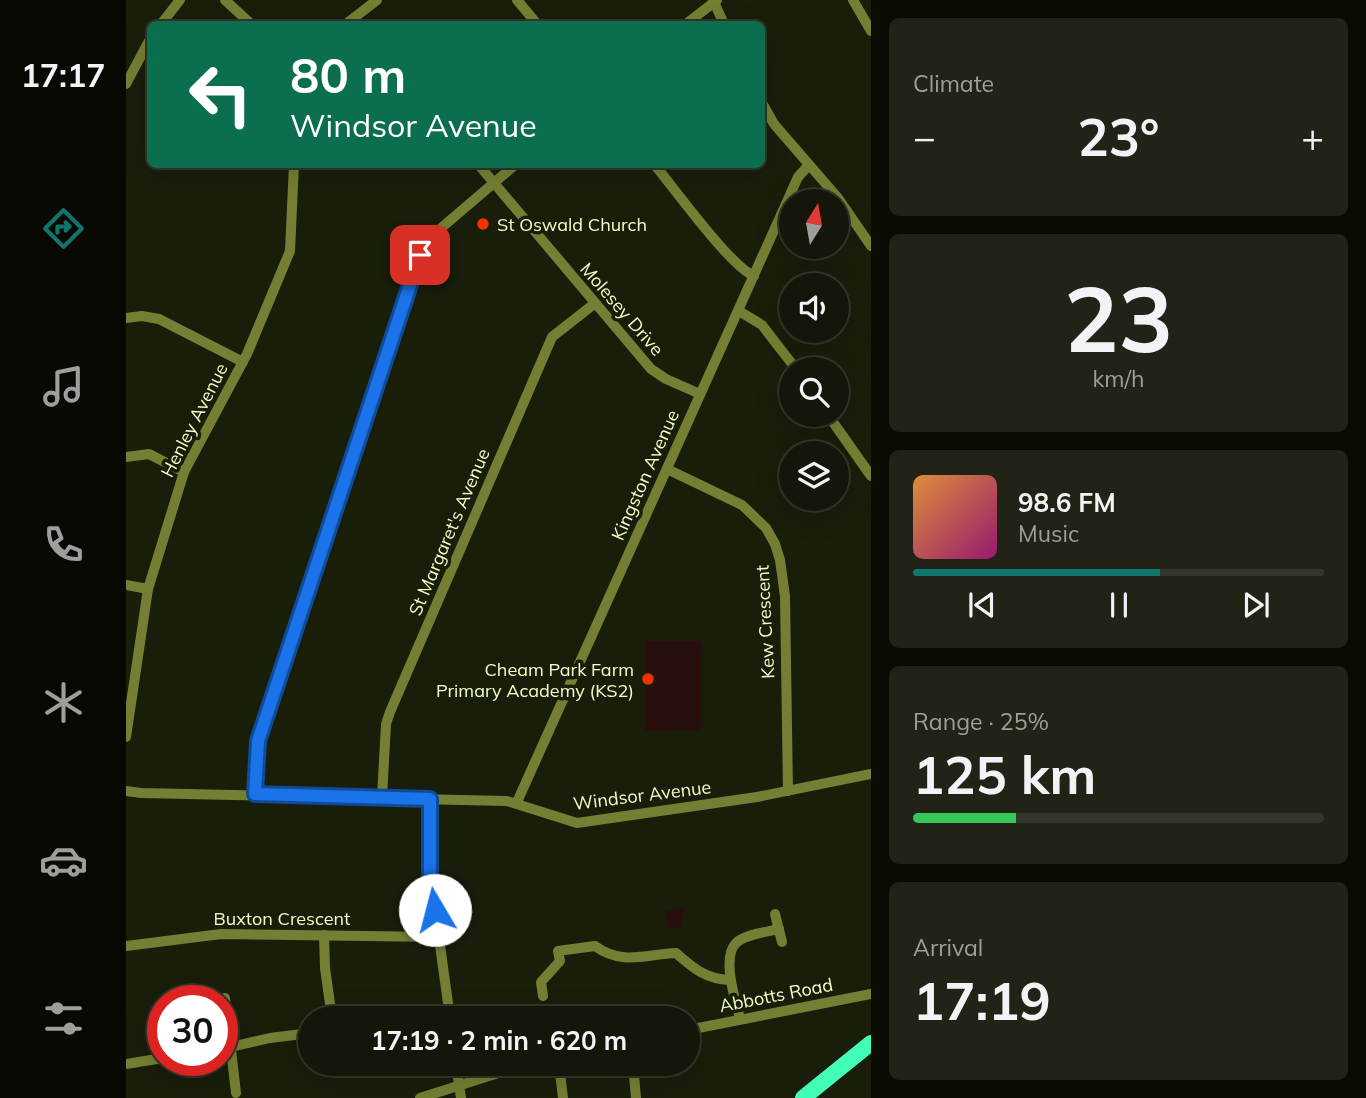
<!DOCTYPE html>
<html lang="en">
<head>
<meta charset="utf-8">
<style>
	body { margin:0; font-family:Mulish,sans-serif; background:#202316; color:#f1f3f6; height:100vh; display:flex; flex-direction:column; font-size:26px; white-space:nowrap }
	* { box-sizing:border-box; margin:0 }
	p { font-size:23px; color:#9d9f9c }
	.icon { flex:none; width:38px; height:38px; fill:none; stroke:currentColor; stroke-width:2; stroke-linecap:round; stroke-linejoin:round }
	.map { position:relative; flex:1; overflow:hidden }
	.drawer { display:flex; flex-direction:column; gap:18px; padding:18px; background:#0a0c04; width:495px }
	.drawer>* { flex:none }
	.guide { position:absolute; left:21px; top:21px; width:618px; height:147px; border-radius:10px; box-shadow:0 7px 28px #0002,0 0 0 2px #323529; background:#0b6e4f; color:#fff; overflow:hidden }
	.needle { width:46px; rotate:11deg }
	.buttons { position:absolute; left:653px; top:189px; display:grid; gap:14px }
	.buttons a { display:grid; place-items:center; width:70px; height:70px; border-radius:50%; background:#131608; box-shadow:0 7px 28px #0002,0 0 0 2px #323529; font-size:35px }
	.speed { position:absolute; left:21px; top:985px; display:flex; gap:14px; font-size:35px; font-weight:700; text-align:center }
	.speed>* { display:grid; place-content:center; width:91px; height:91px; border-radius:50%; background:#131608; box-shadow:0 7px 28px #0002,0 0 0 2px #323529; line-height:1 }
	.speed .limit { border:10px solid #d22; background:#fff; color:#111 }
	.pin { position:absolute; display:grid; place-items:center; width:60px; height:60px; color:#fff; margin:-30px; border-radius:14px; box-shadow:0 4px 10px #0006 }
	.me { position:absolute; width:77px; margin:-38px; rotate:352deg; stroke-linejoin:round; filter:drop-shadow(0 0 5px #0008) }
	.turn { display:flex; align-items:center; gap:24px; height:147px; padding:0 28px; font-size:32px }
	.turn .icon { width:91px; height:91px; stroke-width:2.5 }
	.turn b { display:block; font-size:49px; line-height:60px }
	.big { font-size:52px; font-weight:700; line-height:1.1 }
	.drawer .tile { flex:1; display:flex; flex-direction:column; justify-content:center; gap:10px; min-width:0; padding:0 24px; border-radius:10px; background:#202316 }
	.drawer .dial { align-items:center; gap:0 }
	.dial b { font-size:91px; line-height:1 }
	.song { display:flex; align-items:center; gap:21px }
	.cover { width:84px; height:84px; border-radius:10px; background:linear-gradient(135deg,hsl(30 70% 55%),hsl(320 70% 35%)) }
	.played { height:7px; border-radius:4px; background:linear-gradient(90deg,#0f766e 60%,#323529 60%) }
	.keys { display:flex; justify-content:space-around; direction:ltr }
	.heat { display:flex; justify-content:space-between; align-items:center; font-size:38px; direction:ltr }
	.charge { height:10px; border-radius:5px; background:linear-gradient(90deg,#34c759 25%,#323529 0) }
	.trip { position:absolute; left:172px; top:1006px; width:402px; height:70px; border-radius:35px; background:#131608; box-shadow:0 7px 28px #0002,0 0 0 2px #323529; font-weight:700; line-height:70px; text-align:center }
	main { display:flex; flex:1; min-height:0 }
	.dock { display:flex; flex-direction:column; width:126px; justify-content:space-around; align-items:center; background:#080903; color:#9d9f9c }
	.dock .icon { width:49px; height:49px }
	.dock .on { color:#0f766e }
	.dock b { font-size:32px; color:#f1f3f6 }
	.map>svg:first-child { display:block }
	.green { fill:#280f0d }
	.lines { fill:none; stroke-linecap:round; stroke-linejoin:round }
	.minor { stroke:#757f33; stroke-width:10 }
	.highway { stroke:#42ffb7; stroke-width:16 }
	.route-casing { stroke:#114b97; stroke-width:18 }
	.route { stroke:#1a73e8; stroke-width:12 }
	.poi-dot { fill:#f23000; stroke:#191e0b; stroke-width:2.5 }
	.labels { text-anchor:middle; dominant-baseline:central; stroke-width:7; stroke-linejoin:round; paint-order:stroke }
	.poi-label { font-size:18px; fill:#f3ffc7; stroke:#191e0b; text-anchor:start }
	.street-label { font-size:18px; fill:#f3ffc7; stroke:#191e0b }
</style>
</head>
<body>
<main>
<nav class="dock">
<b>17:17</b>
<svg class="icon on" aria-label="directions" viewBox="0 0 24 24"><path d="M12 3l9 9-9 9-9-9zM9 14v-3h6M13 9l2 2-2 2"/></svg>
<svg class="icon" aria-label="music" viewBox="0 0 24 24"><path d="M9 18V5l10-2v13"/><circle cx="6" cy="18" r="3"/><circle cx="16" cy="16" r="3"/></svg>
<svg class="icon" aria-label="phone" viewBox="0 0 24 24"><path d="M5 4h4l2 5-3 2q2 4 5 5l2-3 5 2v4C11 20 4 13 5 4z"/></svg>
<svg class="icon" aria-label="climate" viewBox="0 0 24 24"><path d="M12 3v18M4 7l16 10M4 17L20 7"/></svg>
<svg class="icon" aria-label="car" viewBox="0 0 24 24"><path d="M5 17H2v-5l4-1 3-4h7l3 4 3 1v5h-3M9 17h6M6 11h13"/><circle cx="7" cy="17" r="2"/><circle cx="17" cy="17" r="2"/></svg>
<svg class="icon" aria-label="filters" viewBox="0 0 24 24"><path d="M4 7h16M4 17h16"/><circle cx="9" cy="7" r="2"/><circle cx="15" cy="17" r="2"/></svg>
</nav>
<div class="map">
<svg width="745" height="1098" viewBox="0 0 745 1098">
	<rect width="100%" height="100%" fill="#191e0b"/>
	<g class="green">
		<polygon points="519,641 575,641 575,730 519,731"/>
		<polygon points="559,907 555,927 543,929 539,911"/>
	</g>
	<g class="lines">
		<g class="minor">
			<polyline points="99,0 125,24"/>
			<polyline points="391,0 411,24"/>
			<polyline points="587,0 598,24"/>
			<polyline points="727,0 745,31"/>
			<polyline points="35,24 54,0"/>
			<polyline points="220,24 251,0"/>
			<polyline points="560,24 591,0"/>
			<polyline points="0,84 24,39"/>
			<polyline points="635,101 648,124 712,198 745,246"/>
			<polyline points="352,164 525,369 540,379 574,394"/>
			<path d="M528,164C548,188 604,266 628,276"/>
			<polyline points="613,311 636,325 670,369"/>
			<polyline points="0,318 16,316 33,319 117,362"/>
			<polyline points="702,415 745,476"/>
			<polyline points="0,457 23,454 58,472"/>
			<polyline points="541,469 616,505 640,528 649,544 654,560 659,596 662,791"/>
			<polyline points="0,585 22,589"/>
			<polyline points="0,737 22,589 58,472 121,354 164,251 168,164"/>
			<polyline points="0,791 15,793 381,801 451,823 631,797 745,774"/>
			<polyline points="129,794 133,741 294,255 300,241 390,164"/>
			<polyline points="256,797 260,724 264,712 426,337 468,304"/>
			<polyline points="304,799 304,872 324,1018"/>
			<polyline points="391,802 672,177 683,165"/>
			<polyline points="649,914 656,942"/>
			<polyline points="198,935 199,968 206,1018"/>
			<polyline points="0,946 95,934 312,937"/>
			<path d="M417,996L415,982L434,961L432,951L469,946C496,966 521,954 550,953C568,969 580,979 604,980"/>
			<polyline points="99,998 110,1093"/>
			<path d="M614,1019C610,1002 595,958 610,943C619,934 641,932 653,929"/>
			<polyline points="562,1030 745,994"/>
			<polyline points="96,1049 144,1038 184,1033"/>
			<polyline points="0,1064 37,1058"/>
			<polyline points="330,1064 335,1098"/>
			<polyline points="433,1064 437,1098"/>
			<polyline points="507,1064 510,1098"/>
			<polyline points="294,1098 400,1064"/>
		</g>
		<polyline class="highway" points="677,1098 745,1043"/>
	</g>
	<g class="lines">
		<defs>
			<polyline id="route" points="294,255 132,741 129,794 304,799 304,872 309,910"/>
		</defs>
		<use href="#route" class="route-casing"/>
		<use href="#route" class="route"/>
	</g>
	<g class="poi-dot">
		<circle cx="357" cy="224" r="7"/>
		<circle cx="522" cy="679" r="7"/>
	</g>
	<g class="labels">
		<g class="poi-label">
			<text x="371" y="224">St Oswald Church</text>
			<text x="508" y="669" text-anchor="end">Cheam Park Farm<tspan x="508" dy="21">Primary Academy (KS2)</tspan></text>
		</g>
		<g class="street-label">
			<text transform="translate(496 309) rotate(49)">Molesey Drive</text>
			<text transform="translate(68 420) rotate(-63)">Henley Avenue</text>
			<text transform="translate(519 475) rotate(-66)">Kingston Avenue</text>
			<text transform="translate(323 532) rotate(-67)">St Margaret's Avenue</text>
			<text transform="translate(639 622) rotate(-93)">Kew Crescent</text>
			<text transform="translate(516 795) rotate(-7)">Windsor Avenue</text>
			<text x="156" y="918">Buxton Crescent</text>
			<text transform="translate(650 995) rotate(-11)">Abbotts Road</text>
		</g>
	</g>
</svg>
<div class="buttons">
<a><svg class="needle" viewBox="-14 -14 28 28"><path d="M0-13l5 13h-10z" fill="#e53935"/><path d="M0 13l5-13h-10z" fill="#9d9f9c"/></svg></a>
<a><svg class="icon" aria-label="sound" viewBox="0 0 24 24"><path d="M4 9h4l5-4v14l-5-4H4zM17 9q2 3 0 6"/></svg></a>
<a><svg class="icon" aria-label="search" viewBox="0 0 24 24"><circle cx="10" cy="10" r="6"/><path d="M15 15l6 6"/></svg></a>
<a><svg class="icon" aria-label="layers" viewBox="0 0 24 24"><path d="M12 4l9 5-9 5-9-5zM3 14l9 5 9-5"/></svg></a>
</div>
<div class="speed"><div class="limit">30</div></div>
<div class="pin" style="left:294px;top:255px;background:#d93025"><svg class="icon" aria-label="arrive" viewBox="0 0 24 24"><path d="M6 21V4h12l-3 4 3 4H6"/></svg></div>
<svg class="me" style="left:309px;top:910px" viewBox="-20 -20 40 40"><circle r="19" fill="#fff"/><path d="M0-13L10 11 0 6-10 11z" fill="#1a73e8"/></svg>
<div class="trip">17:19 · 2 min · 620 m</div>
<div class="guide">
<div class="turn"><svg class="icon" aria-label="left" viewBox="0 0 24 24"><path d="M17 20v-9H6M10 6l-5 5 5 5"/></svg><div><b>80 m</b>Windsor Avenue</div></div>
</div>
</div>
<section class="drawer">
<div class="tile"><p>Climate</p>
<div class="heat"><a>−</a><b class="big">23°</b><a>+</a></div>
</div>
<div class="tile dial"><b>23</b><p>km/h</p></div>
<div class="tile">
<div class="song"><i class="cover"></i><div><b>98.6 FM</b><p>Music</p></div></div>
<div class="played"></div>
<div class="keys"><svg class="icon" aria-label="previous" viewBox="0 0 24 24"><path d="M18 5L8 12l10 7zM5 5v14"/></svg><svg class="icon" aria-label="pause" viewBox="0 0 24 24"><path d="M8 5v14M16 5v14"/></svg><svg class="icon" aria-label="next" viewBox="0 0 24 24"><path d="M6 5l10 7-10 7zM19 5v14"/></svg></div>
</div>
<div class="tile"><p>Range · 25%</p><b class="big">125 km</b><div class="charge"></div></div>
<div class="tile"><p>Arrival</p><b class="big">17:19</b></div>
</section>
</main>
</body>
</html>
